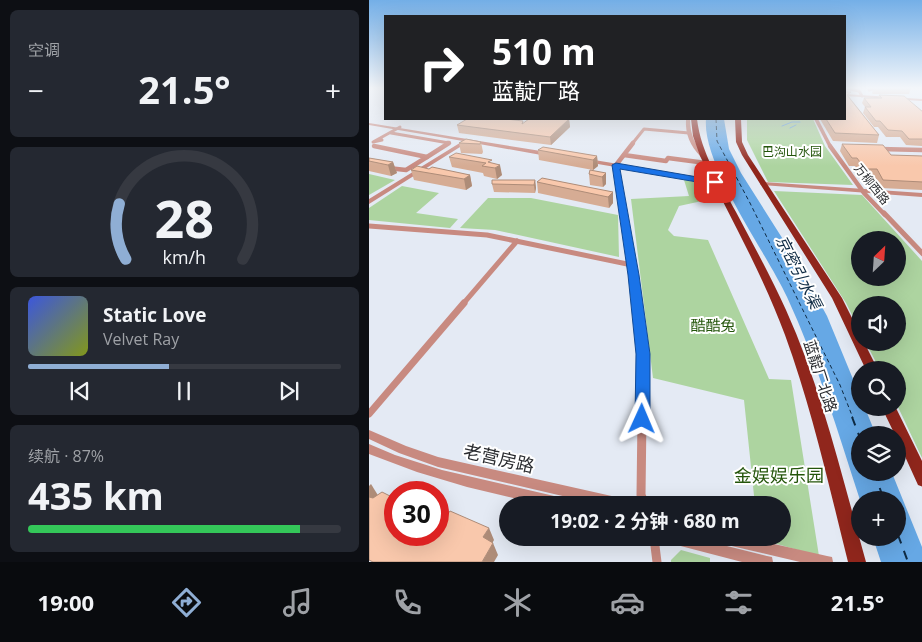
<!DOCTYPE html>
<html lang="zh">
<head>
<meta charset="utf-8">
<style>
	body { margin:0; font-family:"Open Sans","Noto Sans SC",sans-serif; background:#242831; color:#f1f3f6; height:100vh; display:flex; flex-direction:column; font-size:19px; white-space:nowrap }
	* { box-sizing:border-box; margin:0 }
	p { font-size:16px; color:#9ea1a6 }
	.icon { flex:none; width:28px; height:28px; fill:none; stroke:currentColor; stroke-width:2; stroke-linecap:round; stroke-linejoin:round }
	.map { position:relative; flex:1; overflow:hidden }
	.sheet { display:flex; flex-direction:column; gap:10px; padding:10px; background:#0d0f14; width:369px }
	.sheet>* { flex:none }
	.guide { position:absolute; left:15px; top:15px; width:462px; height:105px; border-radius:0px; box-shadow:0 5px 20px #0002; background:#202124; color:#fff; overflow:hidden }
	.needle { width:32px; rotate:25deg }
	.fabs { position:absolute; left:482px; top:231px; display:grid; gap:10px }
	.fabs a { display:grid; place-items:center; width:55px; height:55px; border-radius:50%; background:#171b24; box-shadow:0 5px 20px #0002; font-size:25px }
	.speed { position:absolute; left:15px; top:481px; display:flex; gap:10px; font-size:25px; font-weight:700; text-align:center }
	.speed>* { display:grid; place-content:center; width:65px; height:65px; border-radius:50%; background:#171b24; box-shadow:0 5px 20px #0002; line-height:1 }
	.speed .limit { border:8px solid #d22; background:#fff; color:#111 }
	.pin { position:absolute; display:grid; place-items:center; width:42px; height:42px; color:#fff; margin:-21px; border-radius:10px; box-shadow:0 2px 8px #0006 }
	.me { position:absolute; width:55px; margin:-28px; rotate:1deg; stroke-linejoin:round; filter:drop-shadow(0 0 4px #0008) }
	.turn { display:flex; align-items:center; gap:18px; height:105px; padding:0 25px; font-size:22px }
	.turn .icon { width:65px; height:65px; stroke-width:2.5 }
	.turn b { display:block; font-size:35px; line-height:42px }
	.big { font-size:38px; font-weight:700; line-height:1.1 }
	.sheet .widget { flex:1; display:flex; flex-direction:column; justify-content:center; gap:8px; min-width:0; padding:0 18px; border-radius:8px; background:#242831 }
	.sheet .dial { align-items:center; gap:0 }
	.dial svg { height:130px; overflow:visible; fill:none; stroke:#363941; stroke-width:7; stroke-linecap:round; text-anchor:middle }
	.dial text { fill:#f1f3f6; stroke:none }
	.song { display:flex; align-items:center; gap:15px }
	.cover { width:60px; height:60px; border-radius:8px; background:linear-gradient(135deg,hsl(230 70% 55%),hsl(70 70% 35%)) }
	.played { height:5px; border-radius:2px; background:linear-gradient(90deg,#8faed4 45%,#363941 45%) }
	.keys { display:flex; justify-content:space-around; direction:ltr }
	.heat { display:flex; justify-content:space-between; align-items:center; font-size:28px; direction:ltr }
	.charge { height:8px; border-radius:4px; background:linear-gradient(90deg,#34c759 87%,#363941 0) }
	.trip { position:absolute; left:130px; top:496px; width:292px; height:50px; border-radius:25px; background:#171b24; box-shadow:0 5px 20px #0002; font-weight:700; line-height:50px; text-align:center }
	.tab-bar { display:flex; height:80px; justify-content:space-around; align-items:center; background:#090b0e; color:#9ea1a6 }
	.tab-bar .icon { width:35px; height:35px }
	.tab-bar .selected { color:#8faed4 }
	.tab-bar b { font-size:22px; color:#f1f3f6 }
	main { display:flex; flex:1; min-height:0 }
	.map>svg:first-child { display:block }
	.green { fill:#add4a0; fill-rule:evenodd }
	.water { fill:#66a8e5 }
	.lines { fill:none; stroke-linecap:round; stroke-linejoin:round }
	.stream { stroke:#66a8e5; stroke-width:1 }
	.ferry-far1 { stroke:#0f2b44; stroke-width:1; stroke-dasharray:4 3; stroke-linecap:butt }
	.ferry { stroke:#0f2b44; stroke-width:2; stroke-dasharray:9 8; stroke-linecap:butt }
	.minor-far4 { stroke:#c88a80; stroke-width:3 }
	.minor-far3 { stroke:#c88a80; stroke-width:4.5 }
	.minor-far2 { stroke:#c88a80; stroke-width:5 }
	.minor-far1 { stroke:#c88a80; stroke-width:7 }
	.minor { stroke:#c88a80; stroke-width:9 }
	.tertiary { fill:#c88a80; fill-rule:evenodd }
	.trunk { fill:#90261c; fill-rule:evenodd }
	.wall { fill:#d6ac94 }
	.shaded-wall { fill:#ae8c78 }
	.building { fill:#f9c8ac; stroke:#ae8c78 }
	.route { fill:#1a73e8; stroke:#114b97 }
	.labels { text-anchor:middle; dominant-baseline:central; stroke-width:4; stroke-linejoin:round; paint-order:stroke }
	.far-park-label { font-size:12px; fill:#24550b; stroke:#fff }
	.far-street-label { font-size:12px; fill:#2a2c30; stroke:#fff }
	.park-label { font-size:15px; fill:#24550b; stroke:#fff }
	.street-label { font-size:15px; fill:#2a2c30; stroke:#fff }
	.water-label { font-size:16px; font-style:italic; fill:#0f2b44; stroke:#fff }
	.near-street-label { font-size:18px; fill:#2a2c30; stroke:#fff }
	.near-park-label { font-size:18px; fill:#24550b; stroke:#fff }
</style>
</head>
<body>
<main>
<section class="sheet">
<div class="widget"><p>空调</p>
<div class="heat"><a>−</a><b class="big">21.5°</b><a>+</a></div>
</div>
<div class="widget dial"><svg viewBox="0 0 100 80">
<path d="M14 69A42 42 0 1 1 86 69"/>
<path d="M14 69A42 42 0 0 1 10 35" stroke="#8faed4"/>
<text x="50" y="56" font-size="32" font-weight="700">28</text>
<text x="50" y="72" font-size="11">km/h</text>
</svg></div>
<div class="widget">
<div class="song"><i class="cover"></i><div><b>Static Love</b><p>Velvet Ray</p></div></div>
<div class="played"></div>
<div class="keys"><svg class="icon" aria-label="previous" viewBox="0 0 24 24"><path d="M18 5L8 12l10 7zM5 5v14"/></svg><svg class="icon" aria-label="pause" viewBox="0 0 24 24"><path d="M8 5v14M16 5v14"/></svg><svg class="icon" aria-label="next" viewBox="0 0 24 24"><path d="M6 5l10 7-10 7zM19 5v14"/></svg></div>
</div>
<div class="widget"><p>续航 · 87%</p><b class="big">435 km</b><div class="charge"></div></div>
</section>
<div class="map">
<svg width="554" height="562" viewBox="0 0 554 562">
	<rect width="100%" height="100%" fill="#e4eaf4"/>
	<g class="green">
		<polygon points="378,119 444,119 456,146 484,185 399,182 378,140"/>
		<polygon points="0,174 26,180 0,195"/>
		<polygon points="315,180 342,185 347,198 310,206 299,230 305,236 339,240 400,379 422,380 450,556 390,539 414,538 414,505 386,505 375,400 284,378 262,199 320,196"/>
		<polygon points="33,186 70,193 47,213 89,219 81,228 0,220 0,208"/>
		<path d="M405,191L493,195L553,261V458L529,407V370H511L497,343L529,342V305H491V331L477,303ZM491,240H529V278H491Z"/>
		<polygon points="119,198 162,198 249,215 250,257 126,230 91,228"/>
		<polygon points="312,550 341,558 341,562 302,562 302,560"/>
	</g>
	<path class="water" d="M337,119H355L360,149L372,173L429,263L458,316L491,396V408H496L507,435H491V472L523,473L553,547V562H512L504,538H529V500H491C469,432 448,362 418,297C397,252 333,165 337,119Z"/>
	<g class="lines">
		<g class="stream">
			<polyline points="413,126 423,122 431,122"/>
			<polyline points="421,128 427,125"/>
		</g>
		<polyline class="ferry-far1" points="347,119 348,141 381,203 471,385 484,418"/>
		<g class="ferry">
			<polyline points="483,417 491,438"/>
			<polyline points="505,472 515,500"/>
			<polyline points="529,535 539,562"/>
		</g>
		<g class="minor-far4">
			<polyline points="476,88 490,91 493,96"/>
			<polyline points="500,90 507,88"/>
			<polyline points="22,133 80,143 78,144"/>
			<polyline points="10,139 13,140 4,142 31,127"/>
			<polyline points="263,144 275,129 320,133"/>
		</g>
		<g class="minor-far3">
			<polyline points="5,146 58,157 37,170 19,168"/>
			<polyline points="461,146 495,193 516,215"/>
			<polyline points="511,149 554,150"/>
			<polyline points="255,155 297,161 299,158 337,163"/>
			<polyline points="58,157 80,143 78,143"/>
			<polyline points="255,215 247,165 264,143"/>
		</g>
		<g class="minor-far2">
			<polyline points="255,213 268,304"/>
			<polyline points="515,213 554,254"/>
			<polyline points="0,226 118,235 263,265"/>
			<polyline points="94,304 148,241"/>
		</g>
		<g class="minor-far1">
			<polyline points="268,303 274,353 273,418"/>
			<polyline points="0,414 95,303"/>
		</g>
		<g class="minor">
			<polyline points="273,417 272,495 276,505"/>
			<polyline points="285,538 288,562"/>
		</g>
		<g class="tertiary">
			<polygon points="550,88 554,88 554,90"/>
			<polygon points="476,94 554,99 554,101 476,96"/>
			<path d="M317,119H321C321,135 326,145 337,156L336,157H332C321,146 316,134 317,119Z"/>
			<polygon points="445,119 449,119 463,146 463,147 459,146"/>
			<polygon points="0,123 178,152 181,154 178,156 99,142 0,204 0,199 94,141 0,125"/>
			<polygon points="219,159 347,180 350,182 347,184 217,162 216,161"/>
			<polygon points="394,182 554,193 554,197 392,185 391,184"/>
			<polygon points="0,430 37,446 69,457 256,499 260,501 262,505 232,505 69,467 30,453 0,439"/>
			<polygon points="0,444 26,455 73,470 198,499 202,501 204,505 174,505 98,487 48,472 0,454"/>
			<polygon points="298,538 326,538 398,556 403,557 404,562 373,562 304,544 300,542"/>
			<polygon points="348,538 379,538 458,556 463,557 464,562 431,562 354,544 350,542"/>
		</g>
		<g class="trunk">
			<path d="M322,119H328C332,153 351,182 367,212C384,244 402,277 417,310C453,390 473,477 497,562H479C460,486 443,409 416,335C393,273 360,215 331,156L324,136Z"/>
			<polygon points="366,119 372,119 373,142 379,155 473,298 491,334 491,342 495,342 509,370 497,370 463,298 373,155 367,142"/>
			<polygon points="513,408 527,408 554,463 554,487 549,485 529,441 529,435 526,435"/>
		</g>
	</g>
	<g class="wall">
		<polygon points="476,88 479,88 478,92 481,98 510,135 508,143 464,141 451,119 476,119"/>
		<polygon points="505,88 544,88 542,88 540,94 504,94 503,93"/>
		<polygon points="510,95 554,112 554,146 537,145 531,137 517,137 509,127 505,127 494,113 496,107 493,103 495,98 509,98"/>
		<polygon points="200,119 201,127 182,145 90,133 88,125 154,121 154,123"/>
		<polygon points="112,142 114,152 113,154 92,153 90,143"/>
		<polygon points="473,144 522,155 554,156 554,190 512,188 506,177 493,177 486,166 480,166 471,151"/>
		<polygon points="169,150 228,156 229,166 224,170 170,160"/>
		<polygon points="80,157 123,163 133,175 128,179 115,176 114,173 83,167"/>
		<polygon points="0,158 24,162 28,173 22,176 0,171"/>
		<polygon points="60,169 101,175 103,186 97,190 45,180 42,170"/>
		<polygon points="237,173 237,184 234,187 221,185 220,174"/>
		<polygon points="166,180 167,188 166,193 125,192 123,184"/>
		<polygon points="168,182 244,192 244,203 240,208 169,193"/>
	</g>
	<g class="shaded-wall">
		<polygon points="200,119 201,127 182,145 181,137"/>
		<polygon points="228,156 229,166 224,170 224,160"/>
		<polygon points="24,162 28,173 22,176 19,165"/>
		<polygon points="131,165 133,175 128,179 126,168"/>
		<polygon points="237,173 237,184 234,187 233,177"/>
		<polygon points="101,175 103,186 97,190 95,179"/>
		<polygon points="166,180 167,188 166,193 165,185"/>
		<polygon points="244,192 244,203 240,208 239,197"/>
		<polygon points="2,484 10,497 0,502 0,486"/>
		<polygon points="120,528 125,540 120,549 114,537"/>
		<polygon points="124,543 129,555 125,562 113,562"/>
	</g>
	<g class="building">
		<polygon points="476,88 477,92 482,92 478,95 510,135 466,133 457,119 476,119"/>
		<polygon points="510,95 535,96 554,112 554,139 540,139 533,131 519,130 511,121 507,121 496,107 502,107 495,98 513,98"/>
		<polygon points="98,119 137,119 154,121 153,124 160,119 200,119 181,137 88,125"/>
		<polygon points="97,139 112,142 111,144 90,143"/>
		<polygon points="473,144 514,145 522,155 554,156 554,182 514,180 508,169 496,169 488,158 483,158"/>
		<polygon points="174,147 228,156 224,160 169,150"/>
		<polygon points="87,153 123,160 119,162 131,165 126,168 113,166 117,163 80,157"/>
		<polygon points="0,158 24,162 19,165 0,161"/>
		<polygon points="48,166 60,169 63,167 101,175 95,179 42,170"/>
		<polygon points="221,170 237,173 233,177 220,174"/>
		<polygon points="173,178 244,192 239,197 168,182"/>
		<polygon points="123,180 166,180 165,185 123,184"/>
		<polygon points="28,488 39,492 26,492 26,535 69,535 69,517 75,519 81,511 120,528 114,537 124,543 113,562 4,562 0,560 0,497 4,498 13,492 21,496"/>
	</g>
	<linearGradient id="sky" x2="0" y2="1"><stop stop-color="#74afe7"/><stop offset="0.53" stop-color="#f3f6fa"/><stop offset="1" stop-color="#f3f6fa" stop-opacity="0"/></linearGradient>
	<rect width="554" height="166" fill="url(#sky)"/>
	<polygon class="route" points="247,163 346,180 351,182 346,185 251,169 270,275 281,354 281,419 279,423 273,425 268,423 266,419 267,354 259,275 243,165"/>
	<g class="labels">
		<g class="far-park-label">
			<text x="423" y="151">巴沟山水园</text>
		</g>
		<g class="far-street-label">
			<text transform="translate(503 184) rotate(51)">万柳西路</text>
		</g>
		<g class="park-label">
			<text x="344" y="325">酷酷兔</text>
		</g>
		<g class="street-label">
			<text transform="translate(452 376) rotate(72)">蓝靛厂北路</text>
		</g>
		<g class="water-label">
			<text transform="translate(430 272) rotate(63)">京密引水渠</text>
		</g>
		<g class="near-street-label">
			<text transform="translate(130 458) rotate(13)">老营房路</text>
		</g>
		<g class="near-park-label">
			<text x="410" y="475">金娱娱乐园</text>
		</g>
	</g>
</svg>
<div class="fabs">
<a><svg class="needle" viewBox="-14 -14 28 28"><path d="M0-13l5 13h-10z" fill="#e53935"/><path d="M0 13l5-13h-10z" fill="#9ea1a6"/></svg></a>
<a><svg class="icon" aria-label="sound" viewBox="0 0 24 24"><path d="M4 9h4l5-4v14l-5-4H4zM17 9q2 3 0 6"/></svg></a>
<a><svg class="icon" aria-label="search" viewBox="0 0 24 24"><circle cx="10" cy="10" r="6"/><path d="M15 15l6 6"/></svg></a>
<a><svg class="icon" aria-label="layers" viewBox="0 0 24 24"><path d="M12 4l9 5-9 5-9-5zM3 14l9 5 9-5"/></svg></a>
<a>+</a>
</div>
<div class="speed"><div class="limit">30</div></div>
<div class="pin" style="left:346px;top:182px;background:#d93025"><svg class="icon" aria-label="arrive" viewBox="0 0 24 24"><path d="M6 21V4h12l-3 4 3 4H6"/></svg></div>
<svg class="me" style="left:273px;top:419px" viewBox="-20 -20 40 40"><path d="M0-17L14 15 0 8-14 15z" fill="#1a73e8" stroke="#fff" stroke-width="4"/></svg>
<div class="trip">19:02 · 2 分钟 · 680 m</div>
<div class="guide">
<div class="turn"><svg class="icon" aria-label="right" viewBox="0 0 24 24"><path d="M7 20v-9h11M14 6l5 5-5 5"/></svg><div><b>510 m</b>蓝靛厂路</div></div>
</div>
</div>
</main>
<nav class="tab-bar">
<b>19:00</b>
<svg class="icon selected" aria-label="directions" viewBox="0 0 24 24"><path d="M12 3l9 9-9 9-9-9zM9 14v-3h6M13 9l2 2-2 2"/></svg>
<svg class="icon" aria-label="music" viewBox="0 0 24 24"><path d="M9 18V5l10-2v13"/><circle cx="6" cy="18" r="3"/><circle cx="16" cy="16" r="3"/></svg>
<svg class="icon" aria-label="phone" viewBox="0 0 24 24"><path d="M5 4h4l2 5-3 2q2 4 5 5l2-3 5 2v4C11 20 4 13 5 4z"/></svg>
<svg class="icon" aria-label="climate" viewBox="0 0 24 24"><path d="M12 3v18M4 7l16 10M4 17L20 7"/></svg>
<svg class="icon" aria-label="car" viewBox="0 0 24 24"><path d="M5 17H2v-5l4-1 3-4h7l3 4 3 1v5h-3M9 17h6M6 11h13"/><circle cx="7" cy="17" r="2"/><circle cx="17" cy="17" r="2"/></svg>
<svg class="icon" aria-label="filters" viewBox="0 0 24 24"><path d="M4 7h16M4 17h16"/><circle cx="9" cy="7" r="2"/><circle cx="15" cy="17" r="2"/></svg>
<b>21.5°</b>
</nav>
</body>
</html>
